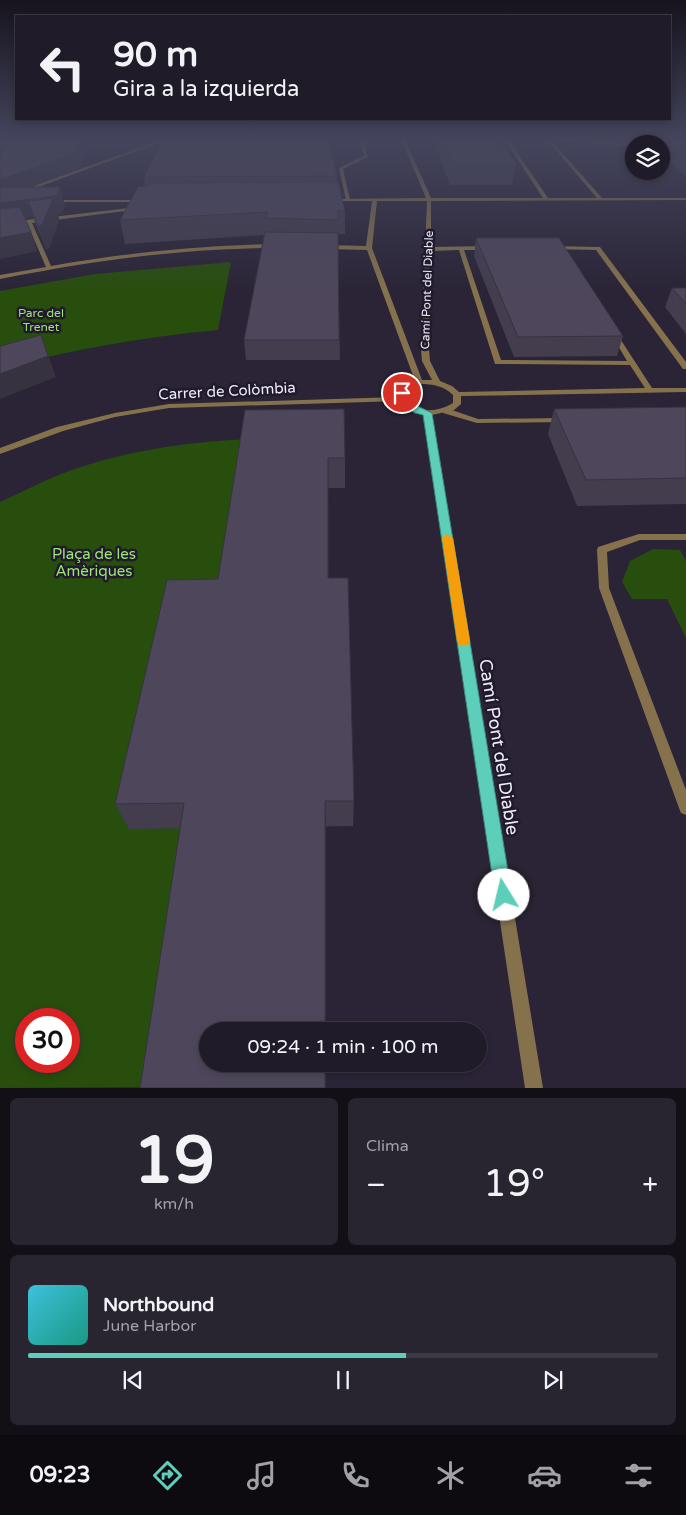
<!DOCTYPE html>
<html lang="es">
<head>
<meta charset="utf-8">
<style>
	body { margin:0; font-family:"Varela Round",sans-serif; background:#282430; color:#f1f3f6; height:100vh; display:flex; flex-direction:column; font-size:19px; white-space:nowrap }
	* { box-sizing:border-box; margin:0 }
	p { font-size:16px; color:#a2a1a8 }
	.icon { flex:none; width:28px; height:28px; fill:none; stroke:currentColor; stroke-width:2; stroke-linecap:round; stroke-linejoin:round }
	.map { position:relative; height:1088px; overflow:hidden }
	.sheet { display:flex; flex-direction:column; gap:10px; padding:10px; background:#120f16; flex:1 }
	.sheet>* { flex:none }
	.banner { position:absolute; left:15px; top:15px; width:656px; height:105px; border-radius:0px; box-shadow:0 2px 8px #0003,0 0 0 1px #3d3945; background:#201b28; color:#f1f3f6; overflow:hidden }
	.controls { position:absolute; left:625px; top:135px; display:grid; gap:10px }
	.controls a { display:grid; place-items:center; width:45px; height:45px; border-radius:50%; background:#201b28; box-shadow:0 2px 8px #0003,0 0 0 1px #3d3945; font-size:25px }
	.speed { position:absolute; left:15px; top:1008px; display:flex; gap:10px; font-size:25px; font-weight:700; text-align:center }
	.speed>* { display:grid; place-content:center; width:65px; height:65px; border-radius:50%; background:#201b28; box-shadow:0 2px 8px #0003,0 0 0 1px #3d3945; line-height:1 }
	.speed .limit { border:8px solid #d22; background:#fff; color:#111 }
	.pin { position:absolute; display:grid; place-items:center; width:42px; height:42px; color:#fff; margin:-21px; border:2px solid #fff; border-radius:50%; box-shadow:0 1px 5px #0007 }
	.me { position:absolute; width:55px; margin:-28px; rotate:351deg; stroke-linejoin:round; filter:drop-shadow(0 0 4px #0008) }
	.turn { display:flex; align-items:center; gap:18px; height:105px; padding:0 15px; font-size:22px }
	.turn .icon { width:65px; height:65px; stroke-width:2.5 }
	.turn b { display:block; font-size:35px; line-height:42px }
	.big { font-size:38px; font-weight:600; line-height:1.1 }
	.sheet .card { flex:1; display:flex; flex-direction:column; justify-content:center; gap:8px; min-width:0; padding:0 18px; border-radius:8px; background:#282430 }
	.sheet .dial { align-items:center; gap:0 }
	.dial b { font-size:65px; line-height:1 }
	.song { display:flex; align-items:center; gap:15px }
	.cover { width:60px; height:60px; border-radius:8px; background:linear-gradient(135deg,hsl(190 70% 55%),hsl(170 70% 35%)) }
	.played { height:5px; border-radius:2px; background:linear-gradient(90deg,#5dceb9 60%,#3d3945 60%) }
	.keys { display:flex; justify-content:space-around; direction:ltr }
	.heat { display:flex; justify-content:space-between; align-items:center; font-size:28px; direction:ltr }
	.sheet .tiles { flex:1; display:grid; gap:10px; grid-template-columns:1fr 1fr }
	.card:last-child { grid-column:span 2 }
	.trip { position:absolute; left:199px; top:1022px; width:288px; height:50px; border-radius:25px; background:#201b28; box-shadow:0 2px 8px #0003,0 0 0 1px #3d3945; font-weight:600; line-height:50px; text-align:center }
	.dock { display:flex; height:80px; justify-content:space-around; align-items:center; background:#0d0b10; color:#a2a1a8 }
	.dock .icon { width:35px; height:35px }
	.dock .on { color:#5dceb9 }
	.dock b { font-size:22px; color:#f1f3f6 }
	.map>svg:first-child { display:block }
	.green { fill:#284e0e; fill-rule:evenodd }
	.lines { fill:none; stroke-linecap:round; stroke-linejoin:round }
	.service { fill:#85724d; fill-rule:evenodd }
	.minor { fill:#85724d; fill-rule:evenodd }
	.wall { fill:#433d4e }
	.shaded-wall { fill:#373240 }
	.building { fill:#4e475b; stroke:#373240 }
	.route { fill:#5dceb9; stroke:#3c8678 }
	.slow { fill:#f59e0b }
	.labels { text-anchor:middle; dominant-baseline:central; stroke-width:5; stroke-linejoin:round; paint-order:stroke }
	.far-street-label { font-size:12px; fill:#efecf8; stroke:#201a2c }
	.far-park-label { font-size:12px; fill:#9de477; stroke:#201a2c }
	.street-label { font-size:15px; fill:#efecf8; stroke:#201a2c }
	.park-label { font-size:15px; fill:#9de477; stroke:#201a2c }
	.near-street-label { font-size:18px; fill:#efecf8; stroke:#201a2c }
</style>
</head>
<body>
<div class="map">
<svg width="686" height="1088" viewBox="0 0 686 1088">
	<rect width="100%" height="100%" fill="#2a2436"/>
	<g class="green">
		<path d="M231,262L218,330C144,337 72,349 0,369V291L95,274Z"/>
		<path d="M248,439L157,1087L0,1088V502C18,494 37,484 56,476C116,452 184,442 248,439ZM26,1019H69V1061H26Z"/>
		<polygon points="653,549 680,550 686,561 686,638 667,599 632,599 622,582 630,561"/>
	</g>
	<g class="lines">
		<g class="service">
			<polygon points="359,139 363,139 368,157 343,169 350,200 348,201 346,200 339,168 364,156"/>
			<polygon points="550,139 634,144 634,146 552,140"/>
			<polygon points="443,409 449,409 478,419 563,418 567,420 563,422 477,423 443,413"/>
			<polygon points="639,534 686,534 686,540 640,540 607,552 609,588 686,790 686,815 681,813 679,808 599,588 597,550 598,547"/>
		</g>
		<g class="minor">
			<polygon points="12,139 19,139 0,145 0,143"/>
			<polygon points="164,139 170,139 0,201 0,198"/>
			<path d="M401,139H405L431,198H543L504,139H508L548,198H597L546,139H550L602,198H686V200L431,201V247L488,246L491,248L488,250H464L501,360L627,361L611,334L614,332L617,334L652,388H686V392L461,396V404L454,410L432,415L543,1088H525L424,415L406,409L400,401L169,408L115,417L63,431L0,454V448L57,427L115,413L169,404L399,397L398,393L402,387L415,381L367,250L325,249L322,247L325,245L366,246L372,201H331L329,199L426,198ZM377,201H427L421,349L422,361L432,380H422L372,248ZM459,250L495,364L630,365L645,388L459,392L452,386L440,381L430,361L429,349L430,251ZM420,384C433,384 444,386 453,395V403C437,413 411,415 406,393Z"/>
			<polygon points="51,200 144,200 146,201 144,202 49,202"/>
			<path d="M138,207L140,209L32,223L51,266C125,253 200,245 275,244L278,246L275,248C182,248 91,261 0,279V275L46,267L27,223L0,227V223Z"/>
			<polygon points="550,246 600,247 686,362 686,369 683,369 596,250 552,249 550,248"/>
		</g>
	</g>
	<g class="wall">
		<polygon points="38,139 80,139 84,153 78,169 31,187 65,205 62,214 58,214 59,220 49,249 46,249 33,217 25,218 31,232 37,251 0,259 0,155"/>
		<polygon points="433,139 499,139 516,164 512,185 450,185"/>
		<polygon points="641,139 686,139 686,176 661,156 661,144 646,144"/>
		<polygon points="337,176 337,182 345,211 345,234 338,234 340,360 246,360 244,340 264,235 125,244 120,220 145,186 144,177"/>
		<polygon points="476,238 623,336 617,356 514,357 474,256"/>
		<polygon points="672,288 686,288 686,334 665,307"/>
		<polygon points="686,407 686,504 577,506 548,434 554,409"/>
		<polygon points="245,410 345,458 345,488 328,488 328,578 354,801 353,826 129,829 115,804 218,579"/>
	</g>
	<g class="shaded-wall">
		<polygon points="79,139 80,139 84,153 78,169 0,199 0,180"/>
		<polygon points="60,187 65,205 62,214 58,214 59,220 49,249 46,249 38,226 28,201 33,217 0,222 0,203"/>
		<polygon points="31,232 37,251 0,259 0,238"/>
		<polygon points="41,335 56,377 0,399 0,374"/>
		<polygon points="328,458 328,488 329,608 328,578"/>
		<polygon points="325,801 326,827 326,1031 325,1031"/>
		<rect x="325" y="1064" width="1" height="24"/>
	</g>
	<g class="building">
		<polygon points="38,139 79,139 74,153 0,180 0,155 10,140"/>
		<polygon points="164,139 328,139 337,176 144,177"/>
		<polygon points="442,139 499,139 516,164 453,164"/>
		<polygon points="663,139 686,139 686,156"/>
		<polygon points="338,182 345,211 338,211 338,220 266,218 268,212 120,220 138,187 148,186 149,183"/>
		<polygon points="0,187 60,187 57,196 0,203"/>
		<polygon points="53,198 42,225 38,226 28,201"/>
		<polygon points="20,207 31,232 0,238 0,209"/>
		<polygon points="265,232 338,233 339,340 244,340"/>
		<polygon points="476,238 559,238 623,336 518,337"/>
		<polygon points="672,288 686,288 686,304"/>
		<polygon points="41,335 48,356 0,374 0,346"/>
		<polygon points="686,407 686,478 586,480 554,409"/>
		<polygon points="344,409 345,458 328,458 328,578 348,578 354,801 325,801 325,1031 208,1031 208,1064 325,1064 325,1088 140,1088 184,803 115,804 167,580 218,579 245,410"/>
	</g>
	<linearGradient id="sky" x2="0" y2="1"><stop stop-color="#17141e"/><stop offset="0.48" stop-color="#44455d"/><stop offset="1" stop-color="#44455d" stop-opacity="0"/></linearGradient>
	<rect width="686" height="291" fill="url(#sky)"/>
	<polygon class="route" points="402,391 406,393 409,402 432,413 512,895 510,901 504,903 498,901 495,895 423,415 415,413 402,405 398,393"/>
	<polygon class="slow" points="447,534 453,538 470,641 468,645 464,646 459,645 457,641 442,538"/>
	<g class="labels">
		<g class="far-street-label">
			<text transform="translate(427 290) rotate(-88)">Camí Pont del Diable</text>
		</g>
		<g class="far-park-label">
			<text x="41" y="313">Parc del<tspan x="41" dy="14">Trenet</tspan></text>
		</g>
		<g class="street-label">
			<text transform="translate(227 391) rotate(-3)">Carrer de Colòmbia</text>
		</g>
		<g class="park-label">
			<text x="94" y="554">Plaça de les<tspan x="94" dy="17">Amèriques</tspan></text>
		</g>
		<g class="near-street-label">
			<text transform="translate(499 747) rotate(81)">Camí Pont del Diable</text>
		</g>
	</g>
</svg>
<div class="controls">
<a><svg class="icon" aria-label="layers" viewBox="0 0 24 24"><path d="M12 4l9 5-9 5-9-5zM3 14l9 5 9-5"/></svg></a>
</div>
<div class="speed"><div class="limit">30</div></div>
<div class="pin" style="left:402px;top:393px;background:#d93025"><svg class="icon" aria-label="arrive" viewBox="0 0 24 24"><path d="M6 21V4h12l-3 4 3 4H6"/></svg></div>
<svg class="me" style="left:504px;top:895px" viewBox="-20 -20 40 40"><circle r="19" fill="#fff"/><path d="M0-13L10 11 0 6-10 11z" fill="#5dceb9"/></svg>
<div class="trip">09:24 · 1 min · 100 m</div>
<div class="banner">
<div class="turn"><svg class="icon" aria-label="left" viewBox="0 0 24 24"><path d="M17 20v-9H6M10 6l-5 5 5 5"/></svg><div><b>90 m</b>Gira a la izquierda</div></div>
</div>
</div>
<section class="sheet">
<div class="tiles">
<div class="card dial"><b>19</b><p>km/h</p></div>
<div class="card"><p>Clima</p>
<div class="heat"><a>−</a><b class="big">19°</b><a>+</a></div>
</div>
<div class="card">
<div class="song"><i class="cover"></i><div><b>Northbound</b><p>June Harbor</p></div></div>
<div class="played"></div>
<div class="keys"><svg class="icon" aria-label="previous" viewBox="0 0 24 24"><path d="M18 5L8 12l10 7zM5 5v14"/></svg><svg class="icon" aria-label="pause" viewBox="0 0 24 24"><path d="M8 5v14M16 5v14"/></svg><svg class="icon" aria-label="next" viewBox="0 0 24 24"><path d="M6 5l10 7-10 7zM19 5v14"/></svg></div>
</div>
</div>
</section>
<nav class="dock">
<b>09:23</b>
<svg class="icon on" aria-label="directions" viewBox="0 0 24 24"><path d="M12 3l9 9-9 9-9-9zM9 14v-3h6M13 9l2 2-2 2"/></svg>
<svg class="icon" aria-label="music" viewBox="0 0 24 24"><path d="M9 18V5l10-2v13"/><circle cx="6" cy="18" r="3"/><circle cx="16" cy="16" r="3"/></svg>
<svg class="icon" aria-label="phone" viewBox="0 0 24 24"><path d="M5 4h4l2 5-3 2q2 4 5 5l2-3 5 2v4C11 20 4 13 5 4z"/></svg>
<svg class="icon" aria-label="climate" viewBox="0 0 24 24"><path d="M12 3v18M4 7l16 10M4 17L20 7"/></svg>
<svg class="icon" aria-label="car" viewBox="0 0 24 24"><path d="M5 17H2v-5l4-1 3-4h7l3 4 3 1v5h-3M9 17h6M6 11h13"/><circle cx="7" cy="17" r="2"/><circle cx="17" cy="17" r="2"/></svg>
<svg class="icon" aria-label="filters" viewBox="0 0 24 24"><path d="M4 7h16M4 17h16"/><circle cx="9" cy="7" r="2"/><circle cx="15" cy="17" r="2"/></svg>
</nav>
</body>
</html>
